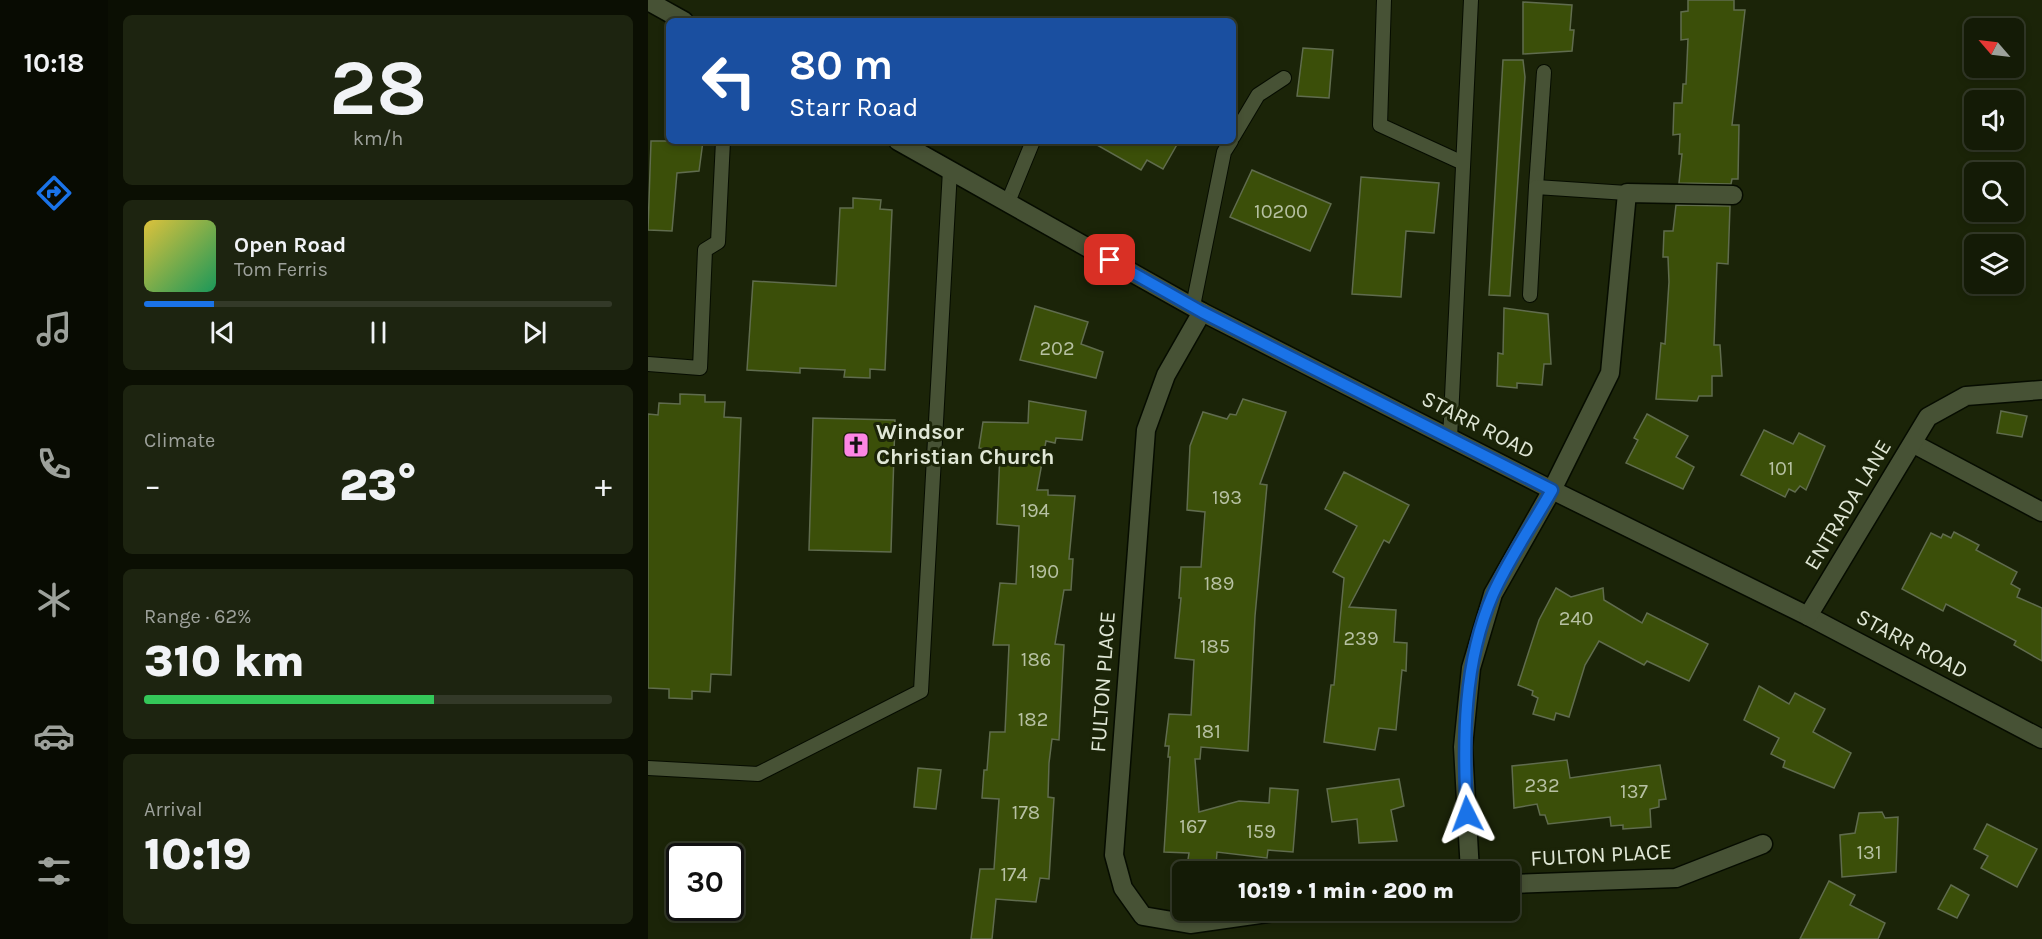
<!DOCTYPE html>
<html lang="en">
<head>
<meta charset="utf-8">
<style>
	body { margin:0; font-family:Karla,sans-serif; background:#1d2410; color:#f1f3f6; height:100vh; display:flex; flex-direction:column; font-size:22px; white-space:nowrap }
	* { box-sizing:border-box; margin:0 }
	p { font-size:20px; color:#9da19b }
	.icon { flex:none; width:33px; height:33px; fill:none; stroke:currentColor; stroke-width:2; stroke-linecap:round; stroke-linejoin:round }
	.map { position:relative; flex:1; overflow:hidden }
	.panel { display:flex; flex-direction:column; gap:15px; padding:15px; background:#0b0f03; width:540px }
	.panel>* { flex:none }
	.banner { position:absolute; left:18px; top:18px; width:570px; height:126px; border-radius:9px; box-shadow:0 3px 9px #0003,0 0 0 2px #333928; background:#1a4fa0; color:#fff; overflow:hidden }
	.needle { width:39px; rotate:298deg }
	.controls { position:absolute; left:1316px; top:18px; display:grid; gap:12px }
	.controls a { display:grid; place-items:center; width:60px; height:60px; border-radius:9px; background:#141b06; box-shadow:0 3px 9px #0003,0 0 0 2px #333928; font-size:30px }
	.speed { position:absolute; left:18px; top:843px; display:flex; gap:12px; font-size:30px; font-weight:700; text-align:center }
	.speed>* { display:grid; place-content:center; width:78px; height:78px; border-radius:50%; background:#141b06; box-shadow:0 3px 9px #0003,0 0 0 2px #333928; line-height:1 }
	.speed .limit { border:3px solid #111; border-radius:9px; background:#fff; color:#111 }
	.pin { position:absolute; display:grid; place-items:center; width:51px; height:51px; color:#fff; margin:-26px; border-radius:12px; box-shadow:0 3px 9px #0006 }
	.me { position:absolute; width:66px; margin:-33px; rotate:357deg; stroke-linejoin:round; filter:drop-shadow(0 0 4px #0008) }
	.turn { display:flex; align-items:center; gap:21px; height:126px; padding:0 24px; font-size:27px }
	.turn .icon { width:78px; height:78px; stroke-width:2.5 }
	.turn b { display:block; font-size:42px; line-height:51px }
	.big { font-size:45px; font-weight:800; line-height:1.1 }
	.panel .widget { flex:1; display:flex; flex-direction:column; justify-content:center; gap:9px; min-width:0; padding:0 21px; border-radius:9px; background:#1d2410 }
	.panel .dial { align-items:center; gap:0 }
	.dial b { font-size:78px; line-height:1 }
	.song { display:flex; align-items:center; gap:18px }
	.cover { width:72px; height:72px; border-radius:9px; background:linear-gradient(135deg,hsl(50 70% 55%),hsl(150 70% 35%)) }
	.played { height:6px; border-radius:3px; background:linear-gradient(90deg,#1a73e8 15%,#333928 15%) }
	.keys { display:flex; justify-content:space-around; direction:ltr }
	.heat { display:flex; justify-content:space-between; align-items:center; font-size:33px; direction:ltr }
	.charge { height:9px; border-radius:4px; background:linear-gradient(90deg,#34c759 62%,#333928 0) }
	.trip { position:absolute; left:524px; top:861px; width:348px; height:60px; border-radius:9px; background:#141b06; box-shadow:0 3px 9px #0003,0 0 0 2px #333928; font-weight:800; line-height:60px; text-align:center }
	main { display:flex; flex:1; min-height:0 }
	.menu { display:flex; flex-direction:column; width:108px; justify-content:space-around; align-items:center; background:#080b02; color:#9da19b }
	.menu .icon { width:42px; height:42px }
	.menu .on { color:#1a73e8 }
	.menu b { font-size:27px; color:#f1f3f6 }
	.map>svg:first-child { display:block }
	.building { fill:#3b4f09; stroke:#606c4e; stroke-width:1.5 }
	.lines { fill:none; stroke-linecap:round; stroke-linejoin:round }
	.lane-casing { stroke:#060c00; stroke-width:16 }
	.street-casing { stroke:#060c00; stroke-width:21 }
	.lane { stroke:#475235; stroke-width:14 }
	.street { stroke:#475235; stroke-width:18 }
	.route-casing { stroke:#114b97; stroke-width:15 }
	.route { stroke:#1a73e8; stroke-width:10 }
	.labels { text-anchor:middle; dominant-baseline:central; stroke-width:6; stroke-linejoin:round; paint-order:stroke }
	.number-label { font-size:20px; fill:#b7c1a3 }
	.street-label { font-size:22px; fill:#e0e7d6; stroke:#1b2408 }
	.poi-label { font-size:22px; font-weight:bold; fill:#e0e7d6; stroke:#1b2408; text-anchor:start }
</style>
</head>
<body>
<main>
<nav class="menu">
<b>10:18</b>
<svg class="icon on" aria-label="directions" viewBox="0 0 24 24"><path d="M12 3l9 9-9 9-9-9zM9 14v-3h6M13 9l2 2-2 2"/></svg>
<svg class="icon" aria-label="music" viewBox="0 0 24 24"><path d="M9 18V5l10-2v13"/><circle cx="6" cy="18" r="3"/><circle cx="16" cy="16" r="3"/></svg>
<svg class="icon" aria-label="phone" viewBox="0 0 24 24"><path d="M5 4h4l2 5-3 2q2 4 5 5l2-3 5 2v4C11 20 4 13 5 4z"/></svg>
<svg class="icon" aria-label="climate" viewBox="0 0 24 24"><path d="M12 3v18M4 7l16 10M4 17L20 7"/></svg>
<svg class="icon" aria-label="car" viewBox="0 0 24 24"><path d="M5 17H2v-5l4-1 3-4h7l3 4 3 1v5h-3M9 17h6M6 11h13"/><circle cx="7" cy="17" r="2"/><circle cx="17" cy="17" r="2"/></svg>
<svg class="icon" aria-label="filters" viewBox="0 0 24 24"><path d="M4 7h16M4 17h16"/><circle cx="9" cy="7" r="2"/><circle cx="15" cy="17" r="2"/></svg>
</nav>
<section class="panel">
<div class="widget dial"><b>28</b><p>km/h</p></div>
<div class="widget">
<div class="song"><i class="cover"></i><div><b>Open Road</b><p>Tom Ferris</p></div></div>
<div class="played"></div>
<div class="keys"><svg class="icon" aria-label="previous" viewBox="0 0 24 24"><path d="M18 5L8 12l10 7zM5 5v14"/></svg><svg class="icon" aria-label="pause" viewBox="0 0 24 24"><path d="M8 5v14M16 5v14"/></svg><svg class="icon" aria-label="next" viewBox="0 0 24 24"><path d="M6 5l10 7-10 7zM19 5v14"/></svg></div>
</div>
<div class="widget"><p>Climate</p>
<div class="heat"><a>−</a><b class="big">23°</b><a>+</a></div>
</div>
<div class="widget"><p>Range · 62%</p><b class="big">310 km</b><div class="charge"></div></div>
<div class="widget"><p>Arrival</p><b class="big">10:19</b></div>
</section>
<div class="map">
<svg width="1394" height="939" viewBox="0 0 1394 939">
	<rect width="100%" height="100%" fill="#1b2408"/>
	<g class="building">
		<polygon points="1040,0 1086,0 1086,10 1097,10 1084,125 1091,125 1090,179 1084,179 1083,184 1031,183 1034,154 1031,154 1032,134 1025,135 1026,103 1034,103 1035,84 1038,84 1040,39 1033,40 1033,12 1040,11"/>
		<polygon points="875,2 924,5 922,30 926,30 924,51 875,54"/>
		<polygon points="655,48 685,50 681,98 649,96"/>
		<polygon points="855,60 875,60 877,77 862,296 841,295"/>
		<polygon points="3,141 55,141 51,171 29,173 24,231 0,230"/>
		<polygon points="442,141 531,141 515,169 499,160 493,170"/>
		<polygon points="604,170 683,204 662,251 582,217"/>
		<polygon points="713,177 791,183 786,233 758,231 753,297 704,294"/>
		<polygon points="205,198 233,200 232,209 244,210 237,370 222,369 222,378 196,377 197,370 152,368 152,373 99,370 105,281 188,286 192,208 205,208"/>
		<polygon points="1028,205 1082,206 1080,264 1069,263 1066,345 1072,345 1074,376 1064,376 1064,396 1051,396 1049,401 1008,399 1013,343 1017,344 1021,282 1020,257 1015,257 1016,231 1025,231"/>
		<polygon points="387,306 440,322 433,344 455,352 448,378 372,360"/>
		<polygon points="856,308 900,314 903,364 896,364 894,385 869,383 869,388 849,386 850,353 855,354"/>
		<polygon points="32,394 57,395 57,402 77,402 76,417 93,418 83,675 63,674 62,692 44,691 44,699 21,698 21,689 0,688 0,414 10,415 11,403 32,404"/>
		<polygon points="595,399 638,412 612,484 619,485 607,616 600,751 553,747 552,759 547,759 551,812 591,801 621,803 622,788 650,790 645,852 620,850 619,858 569,852 568,866 539,866 541,853 516,852 522,757 520,757 521,746 517,746 521,714 543,715 546,660 527,658 533,598 531,598 533,567 553,567 557,512 539,510 542,446 555,412 579,419 582,414 588,415"/>
		<polygon points="381,401 438,411 434,440 408,438 407,443 398,441 389,490 400,490 400,495 427,496 421,559 425,559 423,590 416,590 407,644 416,645 411,740 404,739 401,763 400,797 406,798 401,879 392,878 388,902 348,899 344,939 323,939 332,869 346,869 351,799 334,798 336,770 339,770 342,732 357,732 361,645 345,645 352,583 368,584 371,526 349,524 352,452 331,448 335,422 380,423"/>
		<polygon points="1353,411 1379,416 1374,437 1349,433"/>
		<polygon points="999,414 1040,436 1028,457 1046,467 1035,489 978,463 990,440 986,438"/>
		<polygon points="165,418 247,420 243,552 161,550"/>
		<polygon points="1116,430 1145,444 1151,433 1177,446 1158,490 1152,486 1147,492 1141,489 1137,497 1093,475"/>
		<polygon points="696,472 761,505 741,543 736,540 701,607 748,610 746,642 759,643 758,671 754,670 748,730 731,728 727,750 676,742 683,685 686,685 696,578 685,572 709,526 677,509"/>
		<polygon points="1306,532 1331,545 1328,550 1369,572 1363,584 1372,589 1369,597 1394,608 1394,661 1366,645 1368,641 1298,604 1295,611 1254,589 1283,533 1293,538 1295,534 1303,538"/>
		<polygon points="908,588 923,597 955,588 956,600 994,623 999,613 1060,644 1041,681 999,661 996,665 951,641 937,665 921,717 908,713 906,720 885,714 890,698 884,695 885,691 870,685 891,620"/>
		<polygon points="1111,686 1141,704 1147,693 1177,709 1165,732 1203,753 1186,788 1135,767 1137,761 1123,754 1131,738 1096,720"/>
		<polygon points="919,760 922,778 1012,765 1018,799 1011,800 1011,807 1002,809 1003,827 975,829 975,825 963,826 962,817 900,824 897,815 892,815 889,804 866,808 864,766"/>
		<polygon points="270,768 293,770 288,809 266,807"/>
		<polygon points="751,779 756,806 743,810 749,841 711,843 709,819 684,822 679,789"/>
		<polygon points="1234,812 1237,818 1250,817 1248,872 1194,877 1192,835 1207,833 1211,813"/>
		<polygon points="1339,824 1389,849 1369,887 1333,868 1340,856 1326,849"/>
		<polygon points="1181,881 1207,895 1202,905 1237,923 1230,939 1152,939"/>
		<polygon points="1303,885 1321,895 1309,918 1290,909"/>
	</g>
	<g class="lines">
		<defs>
			<g id="lane">
				<polyline points="736,0 732,125 815,163"/>
				<polyline points="585,137 610,95 636,78"/>
				<polyline points="888,187 896,72"/>
				<polyline points="360,202 385,141"/>
				<polyline points="882,295 888,187 979,193"/>
				<polyline points="545,306 576,152 583,141"/>
				<polyline points="0,364 52,368 57,250 70,242 75,141"/>
				<polyline points="802,439 823,0"/>
				<polyline points="0,768 110,774 273,691 302,170"/>
			</g>
			<g id="street">
				<polyline points="0,1 36,21"/>
				<polyline points="250,141 554,312 904,490 1160,616 1394,739"/>
				<polyline points="554,312 518,375 498,430 466,855 475,888 495,916 542,924 640,910"/>
				<polyline points="1266,444 1394,512"/>
				<polyline points="1160,616 1280,417 1318,396 1394,390"/>
				<polyline points="822,872 815,747 823,668 845,594 904,490 962,373 979,193 1085,195"/>
				<polyline points="861,884 1028,878 1115,844"/>
			</g>
		</defs>
		<use href="#lane" class="lane-casing"/>
		<use href="#street" class="street-casing"/>
		<use href="#lane" class="lane"/>
		<use href="#street" class="street"/>
	</g>
	<g class="lines">
		<defs>
			<path id="route" d="M462,260L554,312L904,490C885,524 861,558 845,594C815,663 815,740 819,814"/>
		</defs>
		<use href="#route" class="route-casing"/>
		<use href="#route" class="route"/>
	</g>
	<defs>
		<symbol id="church-square" viewBox="-11 -11 22 22"><rect x="-9" y="-9" width="18" height="18" rx="4" fill="#fc86e4" stroke="#1b2408"/><path d="M-1.2-6h2.4v3.5h3.3v2.4h-3.3V6h-2.4V-.1h-3.3v-2.4h3.3Z" fill="#111"/></symbol>
	</defs>
	<g fill-rule="evenodd">
		<use href="#church-square" x="193" y="430" width="30" height="30"/>
	</g>
	<g class="labels">
		<g class="number-label">
			<text x="633" y="211">10200</text>
			<text x="409" y="348">202</text>
			<text x="1133" y="468">101</text>
			<text x="579" y="497">193</text>
			<text x="387" y="510">194</text>
			<text x="396" y="571">190</text>
			<text x="571" y="583">189</text>
			<text x="928" y="618">240</text>
			<text x="713" y="638">239</text>
			<text x="567" y="646">185</text>
			<text x="388" y="659">186</text>
			<text x="385" y="719">182</text>
			<text x="560" y="731">181</text>
			<text x="894" y="785">232</text>
			<text x="986" y="791">137</text>
			<text x="378" y="812">178</text>
			<text x="545" y="826">167</text>
			<text x="613" y="831">159</text>
			<text x="1221" y="852">131</text>
			<text x="366" y="874">174</text>
		</g>
		<g class="street-label">
			<text transform="translate(830 425) rotate(27)">STARR ROAD</text>
			<text transform="translate(1200 505) rotate(-59)">ENTRADA LANE</text>
			<text transform="translate(1264 644) rotate(28)">STARR ROAD</text>
			<text transform="translate(455 682) rotate(-86)">FULTON PLACE</text>
			<text transform="translate(953 855) rotate(-3)">FULTON PLACE</text>
		</g>
		<g class="poi-label">
			<text x="228" y="432">Windsor<tspan x="228" dy="25">Christian Church</tspan></text>
		</g>
	</g>
</svg>
<div class="controls">
<a><svg class="needle" viewBox="-14 -14 28 28"><path d="M0-13l5 13h-10z" fill="#e53935"/><path d="M0 13l5-13h-10z" fill="#9da19b"/></svg></a>
<a><svg class="icon" aria-label="sound" viewBox="0 0 24 24"><path d="M4 9h4l5-4v14l-5-4H4zM17 9q2 3 0 6"/></svg></a>
<a><svg class="icon" aria-label="search" viewBox="0 0 24 24"><circle cx="10" cy="10" r="6"/><path d="M15 15l6 6"/></svg></a>
<a><svg class="icon" aria-label="layers" viewBox="0 0 24 24"><path d="M12 4l9 5-9 5-9-5zM3 14l9 5 9-5"/></svg></a>
</div>
<div class="speed"><div class="limit">30</div></div>
<div class="pin" style="left:462px;top:260px;background:#d93025"><svg class="icon" aria-label="arrive" viewBox="0 0 24 24"><path d="M6 21V4h12l-3 4 3 4H6"/></svg></div>
<svg class="me" style="left:819px;top:814px" viewBox="-20 -20 40 40"><path d="M0-17L14 15 0 8-14 15z" fill="#1a73e8" stroke="#fff" stroke-width="4"/></svg>
<div class="trip">10:19 · 1 min · 200 m</div>
<div class="banner">
<div class="turn"><svg class="icon" aria-label="left" viewBox="0 0 24 24"><path d="M17 20v-9H6M10 6l-5 5 5 5"/></svg><div><b>80 m</b>Starr Road</div></div>
</div>
</div>
</main>
</body>
</html>
